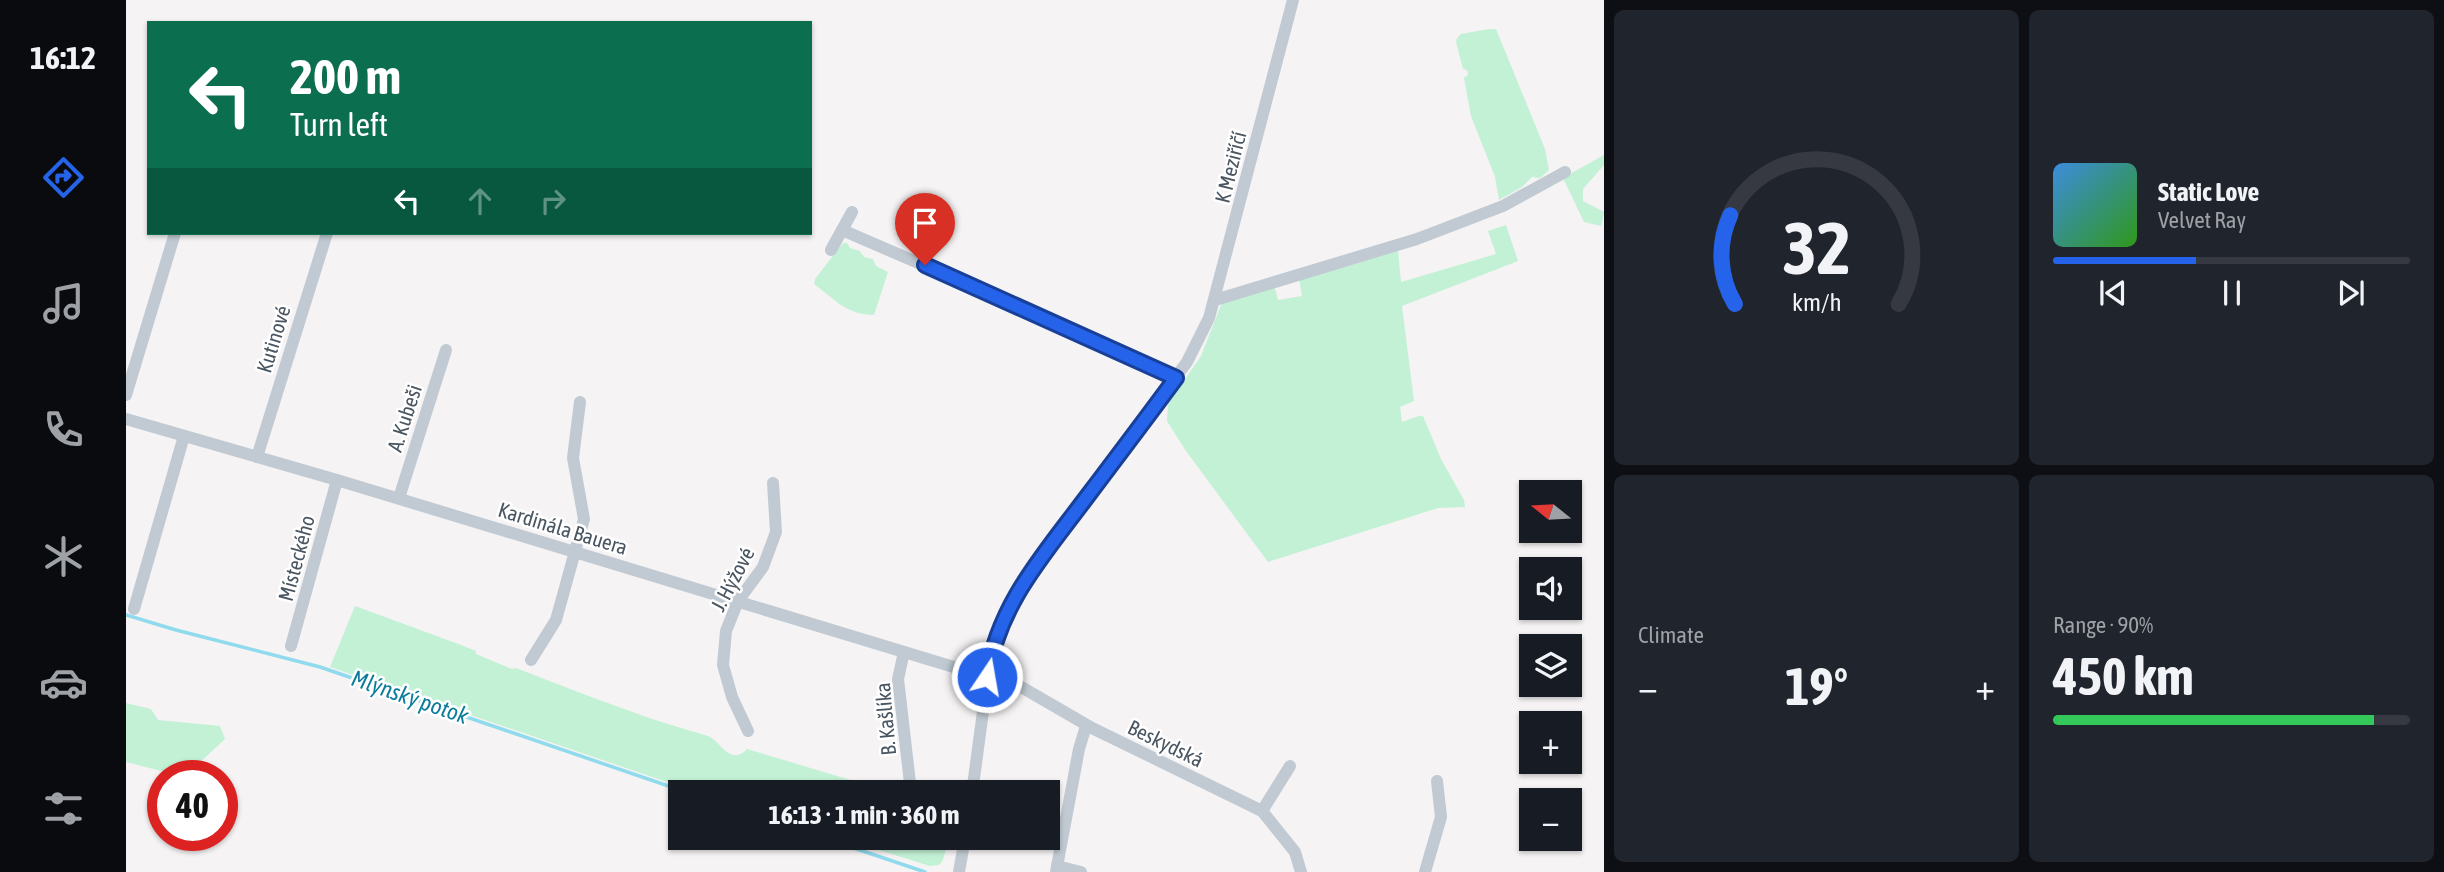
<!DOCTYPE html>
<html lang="en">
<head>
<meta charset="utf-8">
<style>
	body { margin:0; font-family:"Asap Condensed",sans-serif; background:#20242c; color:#f1f3f6; height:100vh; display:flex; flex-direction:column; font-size:26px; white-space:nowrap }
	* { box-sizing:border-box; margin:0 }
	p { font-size:23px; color:#9ea1a6 }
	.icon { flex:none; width:38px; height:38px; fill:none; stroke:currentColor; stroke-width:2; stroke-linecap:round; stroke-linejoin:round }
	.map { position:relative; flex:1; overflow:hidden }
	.drawer { display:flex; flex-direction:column; gap:10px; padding:10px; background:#0d0f14; width:840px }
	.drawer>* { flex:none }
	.guide { position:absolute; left:21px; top:21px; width:665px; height:214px; border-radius:0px; box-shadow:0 2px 5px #0004; background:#0b6e4f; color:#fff; overflow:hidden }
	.needle { width:46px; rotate:288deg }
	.tools { position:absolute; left:1393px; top:480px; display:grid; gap:14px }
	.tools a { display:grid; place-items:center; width:63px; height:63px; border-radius:0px; background:#171b24; box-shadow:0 2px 5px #0004; font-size:35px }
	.speed { position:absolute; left:21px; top:760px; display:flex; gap:14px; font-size:35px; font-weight:700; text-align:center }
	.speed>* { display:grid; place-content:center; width:91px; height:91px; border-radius:50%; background:#171b24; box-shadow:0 2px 5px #0004; line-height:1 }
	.speed .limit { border:10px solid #d22; background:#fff; color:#111 }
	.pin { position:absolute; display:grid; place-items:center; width:60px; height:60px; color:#fff; margin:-72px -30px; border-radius:50% 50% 50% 0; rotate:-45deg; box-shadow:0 0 7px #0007 }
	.pin .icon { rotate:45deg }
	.me { position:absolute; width:77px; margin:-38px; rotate:12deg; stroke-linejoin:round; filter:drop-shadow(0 0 5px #0008) }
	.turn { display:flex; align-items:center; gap:24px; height:147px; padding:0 28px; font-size:32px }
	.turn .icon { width:91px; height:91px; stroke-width:2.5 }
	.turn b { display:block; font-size:49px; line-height:60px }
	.lanes { display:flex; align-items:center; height:66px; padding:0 28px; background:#0003; justify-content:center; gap:35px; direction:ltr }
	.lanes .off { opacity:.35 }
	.big { font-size:52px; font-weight:700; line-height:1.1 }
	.drawer .card { flex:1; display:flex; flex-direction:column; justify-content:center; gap:10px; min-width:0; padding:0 24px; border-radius:10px; background:#20242c }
	.drawer .dial { align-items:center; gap:0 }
	.dial svg { height:182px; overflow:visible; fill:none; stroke:#363941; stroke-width:7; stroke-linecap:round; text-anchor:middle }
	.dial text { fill:#f1f3f6; stroke:none }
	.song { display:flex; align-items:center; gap:21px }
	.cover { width:84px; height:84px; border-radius:10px; background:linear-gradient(135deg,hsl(210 70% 55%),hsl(110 70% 35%)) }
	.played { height:7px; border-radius:4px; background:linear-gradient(90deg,#2563eb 40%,#363941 40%) }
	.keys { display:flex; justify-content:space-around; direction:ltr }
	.heat { display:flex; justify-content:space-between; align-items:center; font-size:38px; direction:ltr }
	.charge { height:10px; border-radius:5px; background:linear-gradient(90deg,#34c759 90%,#363941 0) }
	.drawer .tiles { flex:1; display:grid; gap:10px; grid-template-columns:repeat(2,1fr) }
	.trip { position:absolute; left:542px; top:780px; width:392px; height:70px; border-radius:0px; background:#171b24; box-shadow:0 2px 5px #0004; font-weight:700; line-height:70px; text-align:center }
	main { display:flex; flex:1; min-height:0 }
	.tab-bar { display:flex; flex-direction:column; width:126px; justify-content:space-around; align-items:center; background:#090b0e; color:#9ea1a6 }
	.tab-bar .icon { width:49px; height:49px }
	.tab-bar .active { color:#2563eb }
	.tab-bar b { font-size:32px; color:#f1f3f6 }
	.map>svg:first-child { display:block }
	.green { fill:#c3f1d5 }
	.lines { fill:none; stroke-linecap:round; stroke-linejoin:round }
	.stream { stroke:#90daee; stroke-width:3.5 }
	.minor { stroke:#c1cad2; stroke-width:12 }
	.route-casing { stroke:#184099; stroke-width:18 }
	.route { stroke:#2563eb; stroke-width:12 }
	.labels { text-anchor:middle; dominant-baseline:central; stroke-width:5; stroke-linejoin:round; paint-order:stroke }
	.street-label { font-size:21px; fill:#4a5661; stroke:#fff }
	.water-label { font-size:23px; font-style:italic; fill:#0c7c9b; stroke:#fff }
</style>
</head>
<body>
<main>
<nav class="tab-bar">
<b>16:12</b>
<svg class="icon active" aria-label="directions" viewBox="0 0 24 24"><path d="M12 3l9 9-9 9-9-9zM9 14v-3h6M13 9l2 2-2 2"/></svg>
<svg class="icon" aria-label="music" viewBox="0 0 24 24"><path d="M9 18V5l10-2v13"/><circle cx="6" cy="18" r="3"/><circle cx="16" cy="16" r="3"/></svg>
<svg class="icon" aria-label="phone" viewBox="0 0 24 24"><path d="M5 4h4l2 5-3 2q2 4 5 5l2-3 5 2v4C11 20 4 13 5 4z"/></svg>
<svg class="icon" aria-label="climate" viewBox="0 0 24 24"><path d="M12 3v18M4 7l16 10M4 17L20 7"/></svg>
<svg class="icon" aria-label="car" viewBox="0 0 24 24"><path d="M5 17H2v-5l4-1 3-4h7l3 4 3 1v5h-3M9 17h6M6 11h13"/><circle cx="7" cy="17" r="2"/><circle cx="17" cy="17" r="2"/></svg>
<svg class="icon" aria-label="filters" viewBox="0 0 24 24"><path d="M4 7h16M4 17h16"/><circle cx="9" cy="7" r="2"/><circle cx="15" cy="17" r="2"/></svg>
</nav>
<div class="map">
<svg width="1478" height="872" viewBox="0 0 1478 872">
	<rect width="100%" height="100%" fill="#f5f3f3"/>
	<g class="green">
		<polygon points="1363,29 1370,29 1419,149 1423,170 1414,178 1406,177 1396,187 1373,200 1369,177 1345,116 1338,78 1342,75 1341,70 1337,69 1330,42 1331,38 1335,34"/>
		<polygon points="1478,155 1478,165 1457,189 1457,201 1478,212 1475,226 1458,222 1438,180 1440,176"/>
		<polygon points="1380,225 1392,261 1276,306 1288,401 1274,407 1276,422 1293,416 1297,416 1315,459 1338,500 1339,507 1312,508 1142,562 1060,451 1041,421 1042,404 1075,356 1097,300 1148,285 1152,300 1176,296 1173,278 1229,264 1272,250 1275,282 1370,254 1362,231"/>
		<path d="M717,243H721L724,248L734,251L738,257L747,259L750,266L762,272L748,315C719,314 710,300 688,284L689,279Z"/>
		<path d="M229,606L335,645L350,651V654L386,669L390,668C427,682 464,697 501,710C527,720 555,728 582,736C595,741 604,767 621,749L768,793H573L204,667Z"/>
		<polygon points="0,703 25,709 32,720 94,726 99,739 72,764 43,773 0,762"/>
		<polygon points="714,838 823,838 817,860 813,865 804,866"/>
	</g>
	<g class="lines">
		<g class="stream">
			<polyline points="0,615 50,630 194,667 563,793"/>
			<polyline points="698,838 799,872"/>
		</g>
		<g class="minor">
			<polyline points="716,230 899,309 1050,378"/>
			<polyline points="705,250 726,212"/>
			<polyline points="1089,300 1291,239 1377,206 1439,172"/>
			<polyline points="0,395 49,233"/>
			<polyline points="0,419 211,480 897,688 966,728 1136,811 1169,852 1175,872"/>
			<polyline points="131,457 201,233"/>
			<polyline points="273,498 320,350"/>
			<polyline points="8,609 58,436"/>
			<polyline points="165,646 211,480"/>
			<polyline points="778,652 772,679 784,783"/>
			<polyline points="405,660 430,620 458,519 447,458 454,402"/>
			<polyline points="622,731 606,697 597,665 600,631 612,601 637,567 650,532 647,483"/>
			<polyline points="846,793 863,667 874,626 882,608 917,556 1061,362 1083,318 1167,0"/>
			<polyline points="1136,811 1164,766"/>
			<polyline points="931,866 955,872"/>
			<polyline points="833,872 839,838"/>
			<polyline points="930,872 953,749 960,726"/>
			<polyline points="1299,872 1315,817 1311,781"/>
		</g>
	</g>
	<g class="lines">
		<defs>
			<path id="route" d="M799,265L1050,378C1019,420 988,461 957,502C915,558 872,606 861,677"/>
		</defs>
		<use href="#route" class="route-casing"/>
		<use href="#route" class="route"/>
	</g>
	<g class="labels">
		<g class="street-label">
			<text transform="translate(1104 167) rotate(-76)">K Meziříčí</text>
			<text transform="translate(147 339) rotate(-73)">Kutinové</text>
			<text transform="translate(278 418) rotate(-72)">A. Kubeši</text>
			<text transform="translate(437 528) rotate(17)">Kardinála Bauera</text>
			<text transform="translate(170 558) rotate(-75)">Místeckého</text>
			<text transform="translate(606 579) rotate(-62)">J. Hýžové</text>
			<text transform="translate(759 719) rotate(-95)">B. Kašlíka</text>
			<text transform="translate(1040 743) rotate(26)">Beskydská</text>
		</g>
		<g class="water-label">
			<text transform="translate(284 697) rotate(19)">Mlýnský potok</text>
		</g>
	</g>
</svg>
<div class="tools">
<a><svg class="needle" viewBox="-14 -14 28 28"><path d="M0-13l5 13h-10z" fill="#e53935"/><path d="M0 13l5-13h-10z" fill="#9ea1a6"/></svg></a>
<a><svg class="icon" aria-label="sound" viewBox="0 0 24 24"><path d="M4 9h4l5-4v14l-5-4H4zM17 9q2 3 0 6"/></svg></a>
<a><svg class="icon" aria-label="layers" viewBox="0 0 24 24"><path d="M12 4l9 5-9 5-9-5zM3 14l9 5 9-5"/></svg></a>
<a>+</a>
<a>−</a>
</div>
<div class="speed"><div class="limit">40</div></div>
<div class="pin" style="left:799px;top:265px;background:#d93025"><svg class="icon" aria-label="arrive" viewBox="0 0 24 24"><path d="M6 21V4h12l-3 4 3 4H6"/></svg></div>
<svg class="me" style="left:861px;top:677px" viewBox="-20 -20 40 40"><circle r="17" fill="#2563eb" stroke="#fff" stroke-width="3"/><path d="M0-11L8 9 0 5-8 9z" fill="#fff"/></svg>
<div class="trip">16:13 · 1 min · 360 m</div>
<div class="guide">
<div class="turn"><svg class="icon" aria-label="left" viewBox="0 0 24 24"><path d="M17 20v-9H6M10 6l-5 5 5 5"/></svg><div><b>200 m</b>Turn left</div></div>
<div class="lanes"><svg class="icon" aria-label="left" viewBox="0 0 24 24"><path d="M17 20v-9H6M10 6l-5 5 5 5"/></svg><svg class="icon off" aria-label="ahead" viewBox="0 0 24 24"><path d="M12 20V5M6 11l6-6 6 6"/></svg><svg class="icon off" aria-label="right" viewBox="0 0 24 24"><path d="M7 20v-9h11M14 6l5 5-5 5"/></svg></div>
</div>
</div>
<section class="drawer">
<div class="tiles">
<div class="card dial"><svg viewBox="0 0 100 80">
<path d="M14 69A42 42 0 1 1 86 69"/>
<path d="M14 69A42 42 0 0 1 12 30" stroke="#2563eb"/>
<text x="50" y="56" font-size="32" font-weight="700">32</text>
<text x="50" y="72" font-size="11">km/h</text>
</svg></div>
<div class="card">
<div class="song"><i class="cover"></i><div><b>Static Love</b><p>Velvet Ray</p></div></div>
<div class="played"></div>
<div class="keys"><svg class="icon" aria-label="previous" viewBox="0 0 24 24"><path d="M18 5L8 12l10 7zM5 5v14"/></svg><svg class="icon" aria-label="pause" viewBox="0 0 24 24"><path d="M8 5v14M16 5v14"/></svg><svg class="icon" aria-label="next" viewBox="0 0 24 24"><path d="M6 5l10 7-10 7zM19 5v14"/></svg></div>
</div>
<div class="card"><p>Climate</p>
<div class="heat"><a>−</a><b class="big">19°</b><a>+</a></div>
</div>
<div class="card"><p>Range · 90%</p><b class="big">450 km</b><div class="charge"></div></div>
</div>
</section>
</main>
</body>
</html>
